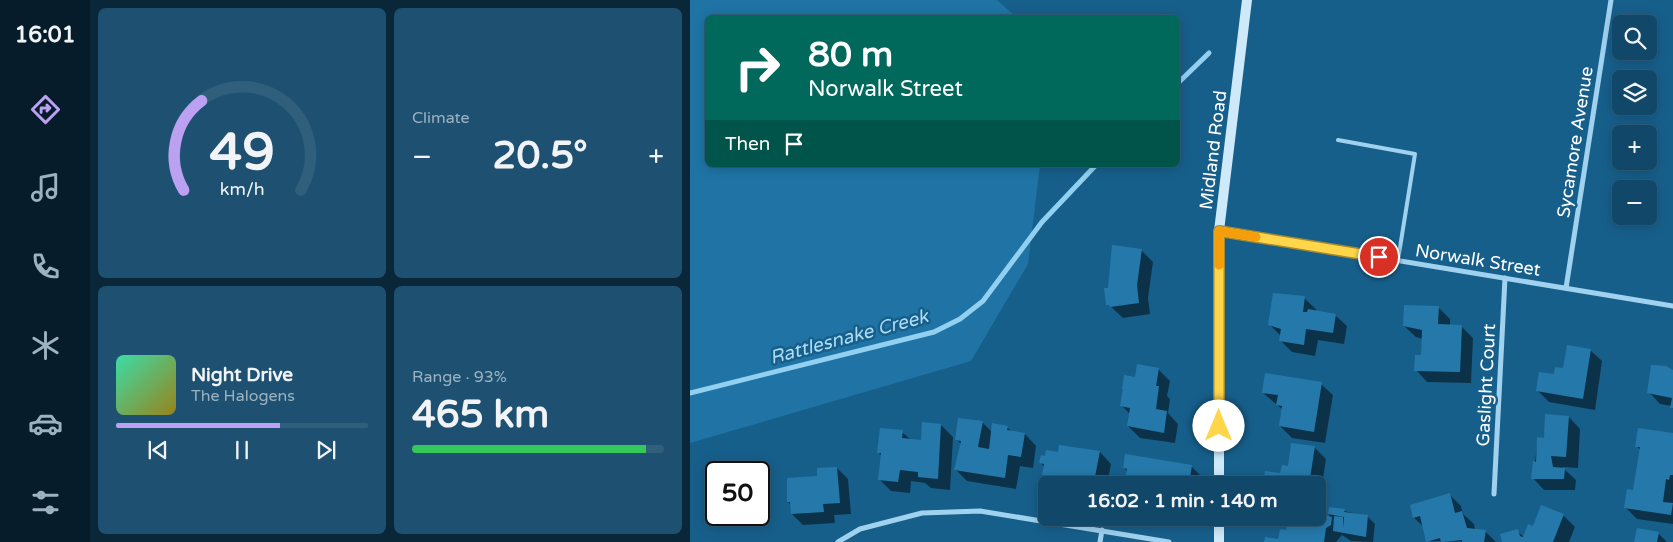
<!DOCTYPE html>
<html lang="en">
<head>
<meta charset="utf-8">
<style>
	body { margin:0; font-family:"Varela Round",sans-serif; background:#1e5171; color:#f1f3f6; height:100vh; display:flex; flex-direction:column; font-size:19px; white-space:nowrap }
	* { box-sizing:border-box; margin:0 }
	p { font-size:16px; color:#9cb2c0 }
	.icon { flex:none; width:28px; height:28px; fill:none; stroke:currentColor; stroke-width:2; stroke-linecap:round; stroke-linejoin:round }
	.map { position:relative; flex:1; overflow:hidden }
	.panel { display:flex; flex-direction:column; gap:8px; padding:8px; background:#092739; width:600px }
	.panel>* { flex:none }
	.hud { position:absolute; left:15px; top:15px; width:475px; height:152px; border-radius:8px; box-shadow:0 2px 12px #0003,0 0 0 1px #305f7c; background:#00695c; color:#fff; overflow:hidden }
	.buttons { position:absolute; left:922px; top:15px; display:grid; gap:10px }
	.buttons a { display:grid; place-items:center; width:45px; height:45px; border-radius:8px; background:#114768; box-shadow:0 2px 12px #0003,0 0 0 1px #305f7c; font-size:25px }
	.speed { position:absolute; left:15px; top:461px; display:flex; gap:10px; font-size:25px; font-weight:700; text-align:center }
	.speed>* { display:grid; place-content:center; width:65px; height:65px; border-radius:50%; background:#114768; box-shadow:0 2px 12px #0003,0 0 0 1px #305f7c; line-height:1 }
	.speed .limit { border:2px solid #111; border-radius:8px; background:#fff; color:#111 }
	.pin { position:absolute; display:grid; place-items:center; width:42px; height:42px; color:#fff; margin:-21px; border:2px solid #fff; border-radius:50%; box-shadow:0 1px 5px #0007 }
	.me { position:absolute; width:55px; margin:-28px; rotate:0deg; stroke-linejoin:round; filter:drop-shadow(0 0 4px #0008) }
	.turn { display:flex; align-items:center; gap:18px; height:105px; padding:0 20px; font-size:22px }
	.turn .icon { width:65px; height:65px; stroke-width:2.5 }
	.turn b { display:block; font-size:35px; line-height:42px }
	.then { display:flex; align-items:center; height:48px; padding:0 20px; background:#0003; gap:10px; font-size:19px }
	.big { font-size:38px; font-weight:800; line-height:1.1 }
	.panel .widget { flex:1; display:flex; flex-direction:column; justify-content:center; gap:8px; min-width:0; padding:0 18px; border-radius:8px; background:#1e5171 }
	.panel .dial { align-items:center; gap:0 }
	.dial svg { height:130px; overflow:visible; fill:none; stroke:#305f7c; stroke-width:7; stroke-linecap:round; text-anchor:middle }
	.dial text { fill:#f1f3f6; stroke:none }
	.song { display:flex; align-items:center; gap:15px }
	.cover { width:60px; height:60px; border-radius:8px; background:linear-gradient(135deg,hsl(160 70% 55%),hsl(50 70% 35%)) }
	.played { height:5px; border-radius:2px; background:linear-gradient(90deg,#bca0f2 65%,#305f7c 65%) }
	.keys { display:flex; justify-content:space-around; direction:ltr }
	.heat { display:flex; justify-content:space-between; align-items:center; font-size:28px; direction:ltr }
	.charge { height:8px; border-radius:4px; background:linear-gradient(90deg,#34c759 93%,#305f7c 0) }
	.panel .tiles { flex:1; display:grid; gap:8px; grid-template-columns:repeat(2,1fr) }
	.trip { position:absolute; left:348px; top:476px; width:288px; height:50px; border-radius:8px; background:#114768; box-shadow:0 2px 12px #0003,0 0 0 1px #305f7c; font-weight:800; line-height:50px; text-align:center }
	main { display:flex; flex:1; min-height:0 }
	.tab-bar { display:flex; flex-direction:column; width:90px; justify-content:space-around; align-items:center; background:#071c2a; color:#9cb2c0 }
	.tab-bar .icon { width:35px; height:35px }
	.tab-bar .on { color:#bca0f2 }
	.tab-bar b { font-size:22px; color:#f1f3f6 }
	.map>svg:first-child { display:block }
	.green { fill:#1f74a5 }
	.shadow { fill:#0007 }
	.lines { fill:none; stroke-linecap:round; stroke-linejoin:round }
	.stream { stroke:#92d0f1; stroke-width:5 }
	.building { fill:#2579aa }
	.lane { stroke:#a0d2ef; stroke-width:4 }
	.street { stroke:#a0d2ef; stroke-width:5 }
	.secondary { stroke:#cde9fa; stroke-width:10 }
	.route-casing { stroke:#a68a30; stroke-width:12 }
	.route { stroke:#ffd54a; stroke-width:9 }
	.slow { stroke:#f59e0b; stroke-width:9 }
	.labels { text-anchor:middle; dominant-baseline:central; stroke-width:5; stroke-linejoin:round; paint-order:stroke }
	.street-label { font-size:18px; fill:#fff; stroke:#175f8b }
	.water-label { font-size:19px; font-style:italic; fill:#acdcf6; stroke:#175f8b }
</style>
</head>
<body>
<main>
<nav class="tab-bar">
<b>16:01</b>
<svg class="icon on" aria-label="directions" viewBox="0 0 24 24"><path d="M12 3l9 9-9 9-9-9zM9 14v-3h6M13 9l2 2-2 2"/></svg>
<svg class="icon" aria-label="music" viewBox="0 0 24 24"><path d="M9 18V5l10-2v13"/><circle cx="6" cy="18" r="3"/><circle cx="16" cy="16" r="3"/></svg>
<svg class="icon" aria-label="phone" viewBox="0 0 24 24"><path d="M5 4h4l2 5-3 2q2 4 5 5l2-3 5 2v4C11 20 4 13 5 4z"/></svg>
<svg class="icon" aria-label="climate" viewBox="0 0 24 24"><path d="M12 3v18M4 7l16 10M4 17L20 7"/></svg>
<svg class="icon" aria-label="car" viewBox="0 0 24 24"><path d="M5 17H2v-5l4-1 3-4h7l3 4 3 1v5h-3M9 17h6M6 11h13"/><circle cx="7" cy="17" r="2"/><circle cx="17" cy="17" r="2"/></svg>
<svg class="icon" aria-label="filters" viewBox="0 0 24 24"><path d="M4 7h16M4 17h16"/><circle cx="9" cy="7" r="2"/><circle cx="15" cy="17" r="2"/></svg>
</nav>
<section class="panel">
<div class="tiles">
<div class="widget dial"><svg viewBox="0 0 100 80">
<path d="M14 69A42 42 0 1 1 86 69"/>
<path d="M14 69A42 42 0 0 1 25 14" stroke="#bca0f2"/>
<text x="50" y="56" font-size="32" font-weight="700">49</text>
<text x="50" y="72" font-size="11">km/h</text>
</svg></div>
<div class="widget"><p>Climate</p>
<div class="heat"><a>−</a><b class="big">20.5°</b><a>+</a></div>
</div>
<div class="widget">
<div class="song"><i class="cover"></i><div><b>Night Drive</b><p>The Halogens</p></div></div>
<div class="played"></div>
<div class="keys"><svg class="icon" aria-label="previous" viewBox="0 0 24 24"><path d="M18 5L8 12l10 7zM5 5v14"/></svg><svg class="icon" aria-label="pause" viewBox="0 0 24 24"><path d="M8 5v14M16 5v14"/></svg><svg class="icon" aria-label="next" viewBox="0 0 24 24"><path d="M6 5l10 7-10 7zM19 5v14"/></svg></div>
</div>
<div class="widget"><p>Range · 93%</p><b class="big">465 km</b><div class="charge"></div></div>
</div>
</section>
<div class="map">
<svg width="983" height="542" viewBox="0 0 983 542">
	<rect width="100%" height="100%" fill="#175f8b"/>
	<polygon class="green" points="0,0 307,0 326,17 18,18 18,165 350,165 338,264 281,361 0,443"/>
	<g class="shadow">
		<polygon points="451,250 463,262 458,298 460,314 433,318 418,304 419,289"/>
		<polygon points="614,298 626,309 626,312 645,315 657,326 654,344 628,340 625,356 602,352 591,341 591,336 579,324"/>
		<polygon points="748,307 760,319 760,326 771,326 783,338 781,383 737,382 726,370 732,356 733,339 726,337 714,326"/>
		<polygon points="900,350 912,361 905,410 859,402 848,391"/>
		<polygon points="468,369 480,381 477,396 480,399 478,413 488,424 485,443 450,438 438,426 440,414 432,406"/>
		<polygon points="982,372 983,372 983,409 982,406 970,404 959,392"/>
		<polygon points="631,384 643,395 635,443 602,438 590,426 593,410 573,393"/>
		<polygon points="879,417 890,429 888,468 872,467 886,480 885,490 854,490 843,478 848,438 855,439"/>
		<polygon points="270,420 293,423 302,432 317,427 322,432 335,434 346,446 343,468 330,466 326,489 277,481 265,469 271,444 266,439"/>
		<polygon points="251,425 263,437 260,490 241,488 235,483 221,481 220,493 201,491 190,480 192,456 188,452 212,432 221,440 232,441"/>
		<polygon points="949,430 983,435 983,524 947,519 935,507 944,492 951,450 946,446"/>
		<polygon points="624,447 636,459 630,498 626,498 626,485 574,485 591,475"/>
		<polygon points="410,452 421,464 417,485 360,485 353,475 354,467 351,463 356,457 369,453"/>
		<polygon points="501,466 513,478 512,485 439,485 437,479 438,472 434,468"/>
		<polygon points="147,468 158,479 161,514 144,515 145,523 113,525 102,514 101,505 98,502"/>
		<polygon points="759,494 771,506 773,514 784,524 785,530 796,532 806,542 738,541 734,527 724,518"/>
		<polygon points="640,508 677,516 685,524 683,542 661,541 652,535 646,542 576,542 589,540 597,531 599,518 626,518 626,513 639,516"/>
		<polygon points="873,515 885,527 879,542 813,542 827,531 834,537 844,528"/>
		<polygon points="968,533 977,542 946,542"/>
	</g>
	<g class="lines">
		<g class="stream">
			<polyline points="488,83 519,53"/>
			<polyline points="0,393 244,332 270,319 293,301 352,222 406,165"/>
		</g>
	</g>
	<g class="building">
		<polygon points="422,245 452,249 447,285 449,303 420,307 419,305 416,305 414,288 418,288"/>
		<polygon points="583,293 615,296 613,312 617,312 618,309 646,314 643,333 616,329 614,345 589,341 591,329 578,325"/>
		<polygon points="714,305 749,306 748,324 772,325 770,372 724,371 725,355 731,355 732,330 713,326"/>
		<polygon points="877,345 901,349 893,399 846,391 849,372 864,374 865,367 873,368"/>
		<polygon points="447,364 469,368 466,386 469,386 466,409 477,411 474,433 437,426 440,408 430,406 433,389 432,389 434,375 445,377"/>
		<polygon points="961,365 976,366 983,370 983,408 980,408 982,398 957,393"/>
		<polygon points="575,373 632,382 624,432 589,426 592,406 586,405 588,395 572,393"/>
		<polygon points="855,414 879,416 876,457 861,456 863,467 875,468 874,479 841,479 843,461 846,462 847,437 854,438"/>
		<polygon points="268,418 293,421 288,447 299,449 302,423 318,426 317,430 335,433 331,457 318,455 315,478 264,470 271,441 265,440"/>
		<polygon points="232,422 251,424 248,479 228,477 228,472 210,470 208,482 188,480 191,453 187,453 190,428 213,430 212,438 231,440"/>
		<polygon points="948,428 983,433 983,475 980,475 979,480 976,479 973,502 983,503 981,515 934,508 937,489 943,490 950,447 945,447"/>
		<polygon points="601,443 625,446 619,485 573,485 575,471 590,473 592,465 598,466"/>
		<polygon points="369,445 410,451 404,482 383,480 382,485 357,484 358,476 352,475 354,464 349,463 351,455 355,456 356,450 368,452"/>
		<polygon points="435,454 502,465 499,485 438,485 439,480 435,480 437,469 433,468"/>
		<polygon points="147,467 150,503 133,504 134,512 101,514 100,502 97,502 97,478 127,476 127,468"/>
		<polygon points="760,493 765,513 772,511 777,528 796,530 794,542 772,542 772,540 751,542 750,538 736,542 730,516 723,518 720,505"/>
		<polygon points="851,505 874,514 863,542 812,542 810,534 828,529 830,536 833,537 838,524 843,526"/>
		<polygon points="639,507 655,509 654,512 678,515 676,537 643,531 644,516 653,517 653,528 654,517 638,514"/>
		<polygon points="626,512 642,517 641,525 636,528 634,542 574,542 575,537 588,539 590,529 596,530 598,518 626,518"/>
		<polygon points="947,528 969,532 967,542 944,542"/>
	</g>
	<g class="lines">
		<polyline class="lane" points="648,140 725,154 708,260"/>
		<g class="street">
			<polyline points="529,231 983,306"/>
			<polyline points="876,288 921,0"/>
			<polyline points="804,494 815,278"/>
			<polyline points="148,542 170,529 232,513 290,511 479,542"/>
			<polyline points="410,542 412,530"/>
		</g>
		<g class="secondary">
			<polyline points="529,485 529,231 557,0"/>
			<polyline points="529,542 529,518"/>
		</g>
	</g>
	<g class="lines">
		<defs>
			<polyline id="route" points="529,426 529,231 689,257"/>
		</defs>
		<use href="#route" class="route-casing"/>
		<use href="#route" class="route"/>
		<polyline class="slow" points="529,265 529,231 566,237"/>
	</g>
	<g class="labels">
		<g class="street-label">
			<text transform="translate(885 142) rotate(-81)">Sycamore Avenue</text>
			<text transform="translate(523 150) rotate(-83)">Midland Road</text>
			<text transform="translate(788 260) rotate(9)">Norwalk Street</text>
			<text transform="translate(796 385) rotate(-87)">Gaslight Court</text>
		</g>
		<g class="water-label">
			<text transform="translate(159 337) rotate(-15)">Rattlesnake Creek</text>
		</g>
	</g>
</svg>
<div class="buttons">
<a><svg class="icon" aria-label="search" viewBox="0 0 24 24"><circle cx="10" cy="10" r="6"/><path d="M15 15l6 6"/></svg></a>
<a><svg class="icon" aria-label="layers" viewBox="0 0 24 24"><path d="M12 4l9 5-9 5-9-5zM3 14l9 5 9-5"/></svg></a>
<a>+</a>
<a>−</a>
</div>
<div class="speed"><div class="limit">50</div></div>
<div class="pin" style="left:689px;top:257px;background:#d93025"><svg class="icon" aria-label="arrive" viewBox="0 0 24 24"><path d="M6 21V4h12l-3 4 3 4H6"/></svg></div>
<svg class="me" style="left:529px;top:426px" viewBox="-20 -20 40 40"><circle r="19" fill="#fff"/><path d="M0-13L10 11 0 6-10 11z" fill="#ffd54a"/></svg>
<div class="trip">16:02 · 1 min · 140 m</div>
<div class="hud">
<div class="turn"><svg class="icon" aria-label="right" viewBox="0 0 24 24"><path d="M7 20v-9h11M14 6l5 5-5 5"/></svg><div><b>80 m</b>Norwalk Street</div></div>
<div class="then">Then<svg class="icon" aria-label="arrive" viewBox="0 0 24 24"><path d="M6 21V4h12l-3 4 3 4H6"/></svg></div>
</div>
</div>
</main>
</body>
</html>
